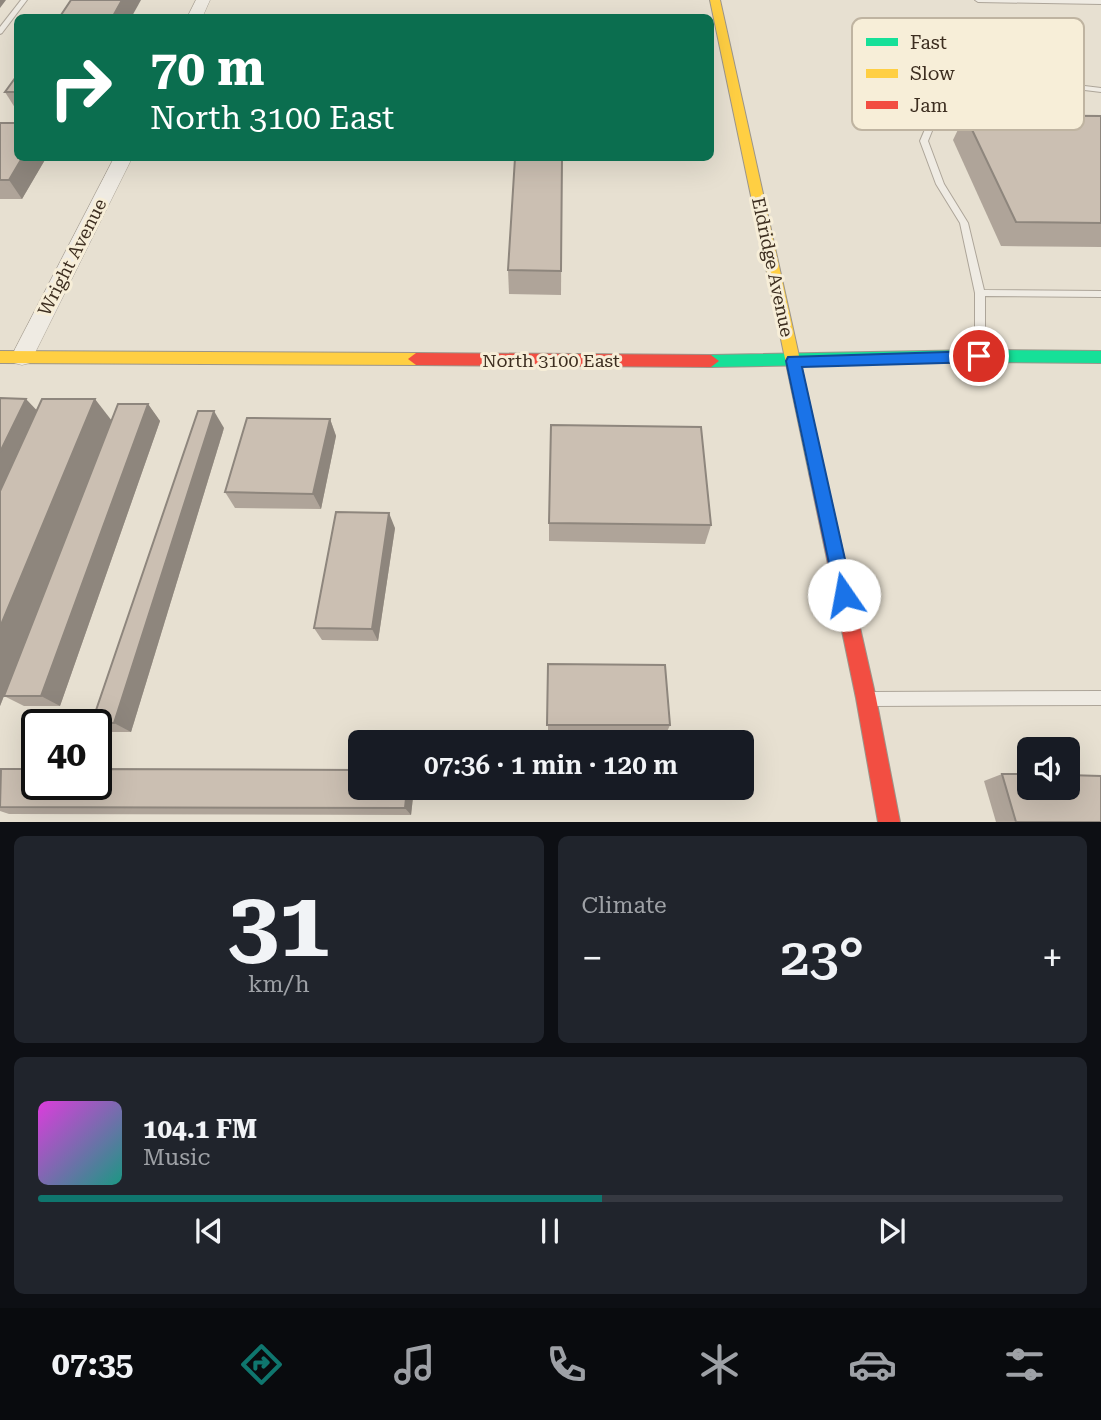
<!DOCTYPE html>
<html lang="en">
<head>
<meta charset="utf-8">
<style>
	body { margin:0; font-family:"Roboto Serif",serif; background:#20242c; color:#f1f3f6; height:100vh; display:flex; flex-direction:column; font-size:26px; white-space:nowrap }
	* { box-sizing:border-box; margin:0 }
	p { font-size:23px; color:#9ea1a6 }
	.icon { flex:none; width:38px; height:38px; fill:none; stroke:currentColor; stroke-width:2; stroke-linecap:round; stroke-linejoin:round }
	.map { position:relative; height:822px; overflow:hidden }
	.panel { display:flex; flex-direction:column; gap:14px; padding:14px; background:#0d0f14; flex:1 }
	.panel>* { flex:none }
	.guide { position:absolute; left:14px; top:14px; width:700px; height:147px; border-radius:10px; box-shadow:0 7px 28px #0002; background:#0b6e4f; color:#fff; overflow:hidden }
	.buttons { position:absolute; left:1017px; top:737px; display:grid; gap:14px }
	.buttons a { display:grid; place-items:center; width:63px; height:63px; border-radius:10px; background:#171b24; box-shadow:0 7px 28px #0002; font-size:35px }
	.speed { position:absolute; left:21px; top:709px; display:flex; gap:14px; font-size:35px; font-weight:700; text-align:center }
	.speed>* { display:grid; place-content:center; width:91px; height:91px; border-radius:50%; background:#171b24; box-shadow:0 7px 28px #0002; line-height:1 }
	.speed .limit { border:4px solid #111; border-radius:10px; background:#fff; color:#111 }
	.pin { position:absolute; display:grid; place-items:center; width:60px; height:60px; color:#fff; margin:-30px; border:4px solid #fff; border-radius:50%; box-shadow:0 2px 7px #0007 }
	.me { position:absolute; width:77px; margin:-38px; rotate:348deg; stroke-linejoin:round; filter:drop-shadow(0 0 5px #0008) }
	.turn { display:flex; align-items:center; gap:24px; height:147px; padding:0 21px; font-size:32px }
	.turn .icon { width:91px; height:91px; stroke-width:2.5 }
	.turn b { display:block; font-size:49px; line-height:60px }
	.big { font-size:52px; font-weight:600; line-height:1.1 }
	.panel .card { flex:1; display:flex; flex-direction:column; justify-content:center; gap:10px; min-width:0; padding:0 24px; border-radius:10px; background:#20242c }
	.panel .dial { align-items:center; gap:0 }
	.dial b { font-size:91px; line-height:1 }
	.song { display:flex; align-items:center; gap:21px }
	.cover { width:84px; height:84px; border-radius:10px; background:linear-gradient(135deg,hsl(300 70% 55%),hsl(170 70% 35%)) }
	.played { height:7px; border-radius:4px; background:linear-gradient(90deg,#0f766e 55%,#363941 55%) }
	.keys { display:flex; justify-content:space-around; direction:ltr }
	.heat { display:flex; justify-content:space-between; align-items:center; font-size:38px; direction:ltr }
	.panel .tiles { flex:1; display:grid; gap:14px; grid-template-columns:1fr 1fr }
	.card:last-child { grid-column:span 2 }
	.trip { position:absolute; left:348px; top:730px; width:406px; height:70px; border-radius:10px; background:#171b24; box-shadow:0 7px 28px #0002; font-weight:600; line-height:70px; text-align:center }
	.dock { display:flex; height:112px; justify-content:space-around; align-items:center; background:#090b0e; color:#9ea1a6 }
	.dock .icon { width:49px; height:49px }
	.dock .selected { color:#0f766e }
	.dock b { font-size:32px; color:#f1f3f6 }
	.map>svg:first-child { display:block }
	.lines { fill:none; stroke-linecap:round; stroke-linejoin:round }
	.lane-casing { stroke:#ada599; stroke-width:2 }
	.street-casing { stroke:#ada599; stroke-width:1 }
	.fast-casing { stroke:#9c958a; stroke-width:2 }
	.slow-casing { stroke:#9c958a; stroke-width:2 }
	.jam-casing { stroke:#9c958a; stroke-width:2 }
	.lane { fill:#efebe3; fill-rule:evenodd }
	.street { fill:#efebe3; fill-rule:evenodd }
	.fast { fill:#16e098; fill-rule:evenodd }
	.slow { fill:#ffcf43; fill-rule:evenodd }
	.jam { fill:#f24e42; fill-rule:evenodd }
	.wall { fill:#afa499 }
	.shaded-wall { fill:#8e867d }
	.building { fill:#cbbfb2; stroke:#8e867d; stroke-width:2 }
	.route { fill:#1a73e8; stroke:#114b97; stroke-width:2 }
	.labels { text-anchor:middle; dominant-baseline:central; stroke-width:6; stroke-linejoin:round; paint-order:stroke }
	.street-label { font-size:18px; fill:#3d2e20; stroke:#f7eed8 }
	.key { fill:#f7eed8; stroke:#bfb4a1; stroke-width:2 }
	.key-label { font-size:19px; fill:#3d2e20 }
</style>
</head>
<body>
<div class="map">
<svg width="1101" height="822" viewBox="0 0 1101 822">
	<rect width="100%" height="100%" fill="#e7e0d1"/>
	<g class="lines">
		<defs>
			<g id="lane">
				<polygon points="21,0 27,0 2,33 0,34 0,27"/>
				<polygon points="975,0 1101,0 1101,4 978,2"/>
				<polygon points="1052,82 1101,88 1101,92 1052,86 1003,87 969,99 938,116 928,141 944,184 968,223 984,290 1101,291 1101,297 985,296 985,356 980,360 975,356 975,293 960,223 936,184 920,141 932,113 963,95 1002,83"/>
				<polygon points="1101,691 1101,705 873,706 868,704 866,699 868,694 873,692"/>
			</g>
			<g id="street">
				<polygon points="196,0 210,0 202,18 187,18"/>
				<polygon points="114,158 132,158 30,363 22,365 14,363 11,357"/>
			</g>
			<polygon id="fast" points="979,350 1101,351 1101,363 979,362 711,367 703,361 711,355"/>
			<g id="slow">
				<polygon points="710,0 720,0 825,473 823,478 817,480 811,478 809,473"/>
				<polygon points="0,351 416,353 424,359 416,365 0,363"/>
			</g>
			<g id="jam">
				<polygon points="416,353 711,355 719,361 711,367 416,365 408,359"/>
				<polygon points="817,466 823,468 825,473 876,698 900,822 878,822 856,698 809,473 811,468"/>
			</g>
		</defs>
		<use href="#lane" class="lane-casing"/>
		<use href="#street" class="street-casing"/>
		<use href="#fast" class="fast-casing"/>
		<use href="#slow" class="slow-casing"/>
		<use href="#jam" class="jam-casing"/>
		<use href="#lane" class="lane"/>
		<use href="#street" class="street"/>
		<use href="#fast" class="fast"/>
		<use href="#slow" class="slow"/>
		<use href="#jam" class="jam"/>
	</g>
	<g class="wall">
		<polygon points="18,74 18,111 17,111 5,92"/>
		<polygon points="965,115 1101,116 1101,247 1001,246 953,140"/>
		<polygon points="0,123 18,158 46,158 22,199 0,199"/>
		<polygon points="562,158 561,295 509,294 508,270"/>
		<polygon points="0,398 37,410 112,420 148,404 160,421 60,706 24,706 4,696 0,706"/>
		<polygon points="330,419 336,436 321,509 235,508 225,492"/>
		<polygon points="224,428 131,732 110,732 92,722"/>
		<polygon points="549,523 711,525 705,544 549,541"/>
		<polygon points="395,528 378,641 322,640 314,628"/>
		<polygon points="548,664 670,725 666,734 548,734"/>
		<polygon points="0,771 414,788 411,815 9,814 0,811"/>
		<polygon points="1002,774 1101,822 996,822 984,781"/>
	</g>
	<g class="shaded-wall">
		<polygon points="0,0 6,0 0,8"/>
		<polygon points="122,0 141,0 131,18 112,18"/>
		<polygon points="22,158 46,158 22,199 9,180"/>
		<polygon points="26,399 46,420 0,520 0,452"/>
		<polygon points="95,399 112,421 0,706 0,627"/>
		<polygon points="148,404 160,421 60,706 41,696"/>
		<polygon points="214,411 224,428 131,732 114,723"/>
		<polygon points="330,419 336,436 321,509 313,494"/>
		<polygon points="389,513 395,528 378,641 372,629"/>
		<polygon points="407,788 414,788 411,815 405,808"/>
	</g>
	<g class="building">
		<polygon points="71,0 122,0 112,18 59,18"/>
		<polygon points="18,74 18,92 5,92"/>
		<polygon points="965,115 1101,116 1101,223 1016,222"/>
		<polygon points="0,123 18,123 18,158 22,158 9,180 0,180"/>
		<polygon points="515,158 562,158 561,271 508,270"/>
		<polygon points="0,398 26,399 0,452"/>
		<polygon points="42,399 95,399 0,627 0,491"/>
		<polygon points="118,404 148,404 41,696 4,696"/>
		<polygon points="198,411 214,411 114,723 92,722"/>
		<polygon points="247,418 330,419 313,494 225,492"/>
		<polygon points="551,425 701,427 711,525 549,523"/>
		<polygon points="336,512 389,513 372,629 314,628"/>
		<polygon points="548,664 665,665 670,725 547,725"/>
		<polygon points="1,769 37,769 37,784 96,784 96,769 360,770 360,788 407,788 405,808 0,807"/>
		<polygon points="1002,774 1029,774 1029,788 1068,788 1068,775 1101,776 1101,822 1016,822"/>
	</g>
	<polygon class="route" points="979,351 987,356 979,362 802,367 853,595 850,601 844,603 837,601 786,361 788,357"/>
	<g class="labels">
		<g class="street-label">
			<text transform="translate(72 257) rotate(-63)">Wright Avenue</text>
			<text transform="translate(773 267) rotate(78)">Eldridge Avenue</text>
			<text x="551" y="360">North 3100 East</text>
		</g>
	</g>
	<rect x="852" y="18" width="232" height="112" rx="10" class="key"/>
	<rect x="866" y="38" width="32" height="8" fill="#16e098"/>
	<rect x="866" y="69" width="32" height="9" fill="#ffcf43"/>
	<rect x="866" y="101" width="32" height="8" fill="#f24e42"/>
	<g class="key-label">
		<text x="910" y="49">Fast</text>
		<text x="910" y="80">Slow</text>
		<text x="910" y="112">Jam</text>
	</g>
</svg>
<div class="buttons">
<a><svg class="icon" aria-label="sound" viewBox="0 0 24 24"><path d="M4 9h4l5-4v14l-5-4H4zM17 9q2 3 0 6"/></svg></a>
</div>
<div class="speed"><div class="limit">40</div></div>
<div class="pin" style="left:979px;top:356px;background:#d93025"><svg class="icon" aria-label="arrive" viewBox="0 0 24 24"><path d="M6 21V4h12l-3 4 3 4H6"/></svg></div>
<svg class="me" style="left:844px;top:595px" viewBox="-20 -20 40 40"><circle r="19" fill="#fff"/><path d="M0-13L10 11 0 6-10 11z" fill="#1a73e8"/></svg>
<div class="trip">07:36 · 1 min · 120 m</div>
<div class="guide">
<div class="turn"><svg class="icon" aria-label="right" viewBox="0 0 24 24"><path d="M7 20v-9h11M14 6l5 5-5 5"/></svg><div><b>70 m</b>North 3100 East</div></div>
</div>
</div>
<section class="panel">
<div class="tiles">
<div class="card dial"><b>31</b><p>km/h</p></div>
<div class="card"><p>Climate</p>
<div class="heat"><a>−</a><b class="big">23°</b><a>+</a></div>
</div>
<div class="card">
<div class="song"><i class="cover"></i><div><b>104.1 FM</b><p>Music</p></div></div>
<div class="played"></div>
<div class="keys"><svg class="icon" aria-label="previous" viewBox="0 0 24 24"><path d="M18 5L8 12l10 7zM5 5v14"/></svg><svg class="icon" aria-label="pause" viewBox="0 0 24 24"><path d="M8 5v14M16 5v14"/></svg><svg class="icon" aria-label="next" viewBox="0 0 24 24"><path d="M6 5l10 7-10 7zM19 5v14"/></svg></div>
</div>
</div>
</section>
<nav class="dock">
<b>07:35</b>
<svg class="icon selected" aria-label="directions" viewBox="0 0 24 24"><path d="M12 3l9 9-9 9-9-9zM9 14v-3h6M13 9l2 2-2 2"/></svg>
<svg class="icon" aria-label="music" viewBox="0 0 24 24"><path d="M9 18V5l10-2v13"/><circle cx="6" cy="18" r="3"/><circle cx="16" cy="16" r="3"/></svg>
<svg class="icon" aria-label="phone" viewBox="0 0 24 24"><path d="M5 4h4l2 5-3 2q2 4 5 5l2-3 5 2v4C11 20 4 13 5 4z"/></svg>
<svg class="icon" aria-label="climate" viewBox="0 0 24 24"><path d="M12 3v18M4 7l16 10M4 17L20 7"/></svg>
<svg class="icon" aria-label="car" viewBox="0 0 24 24"><path d="M5 17H2v-5l4-1 3-4h7l3 4 3 1v5h-3M9 17h6M6 11h13"/><circle cx="7" cy="17" r="2"/><circle cx="17" cy="17" r="2"/></svg>
<svg class="icon" aria-label="filters" viewBox="0 0 24 24"><path d="M4 7h16M4 17h16"/><circle cx="9" cy="7" r="2"/><circle cx="15" cy="17" r="2"/></svg>
</nav>
</body>
</html>
